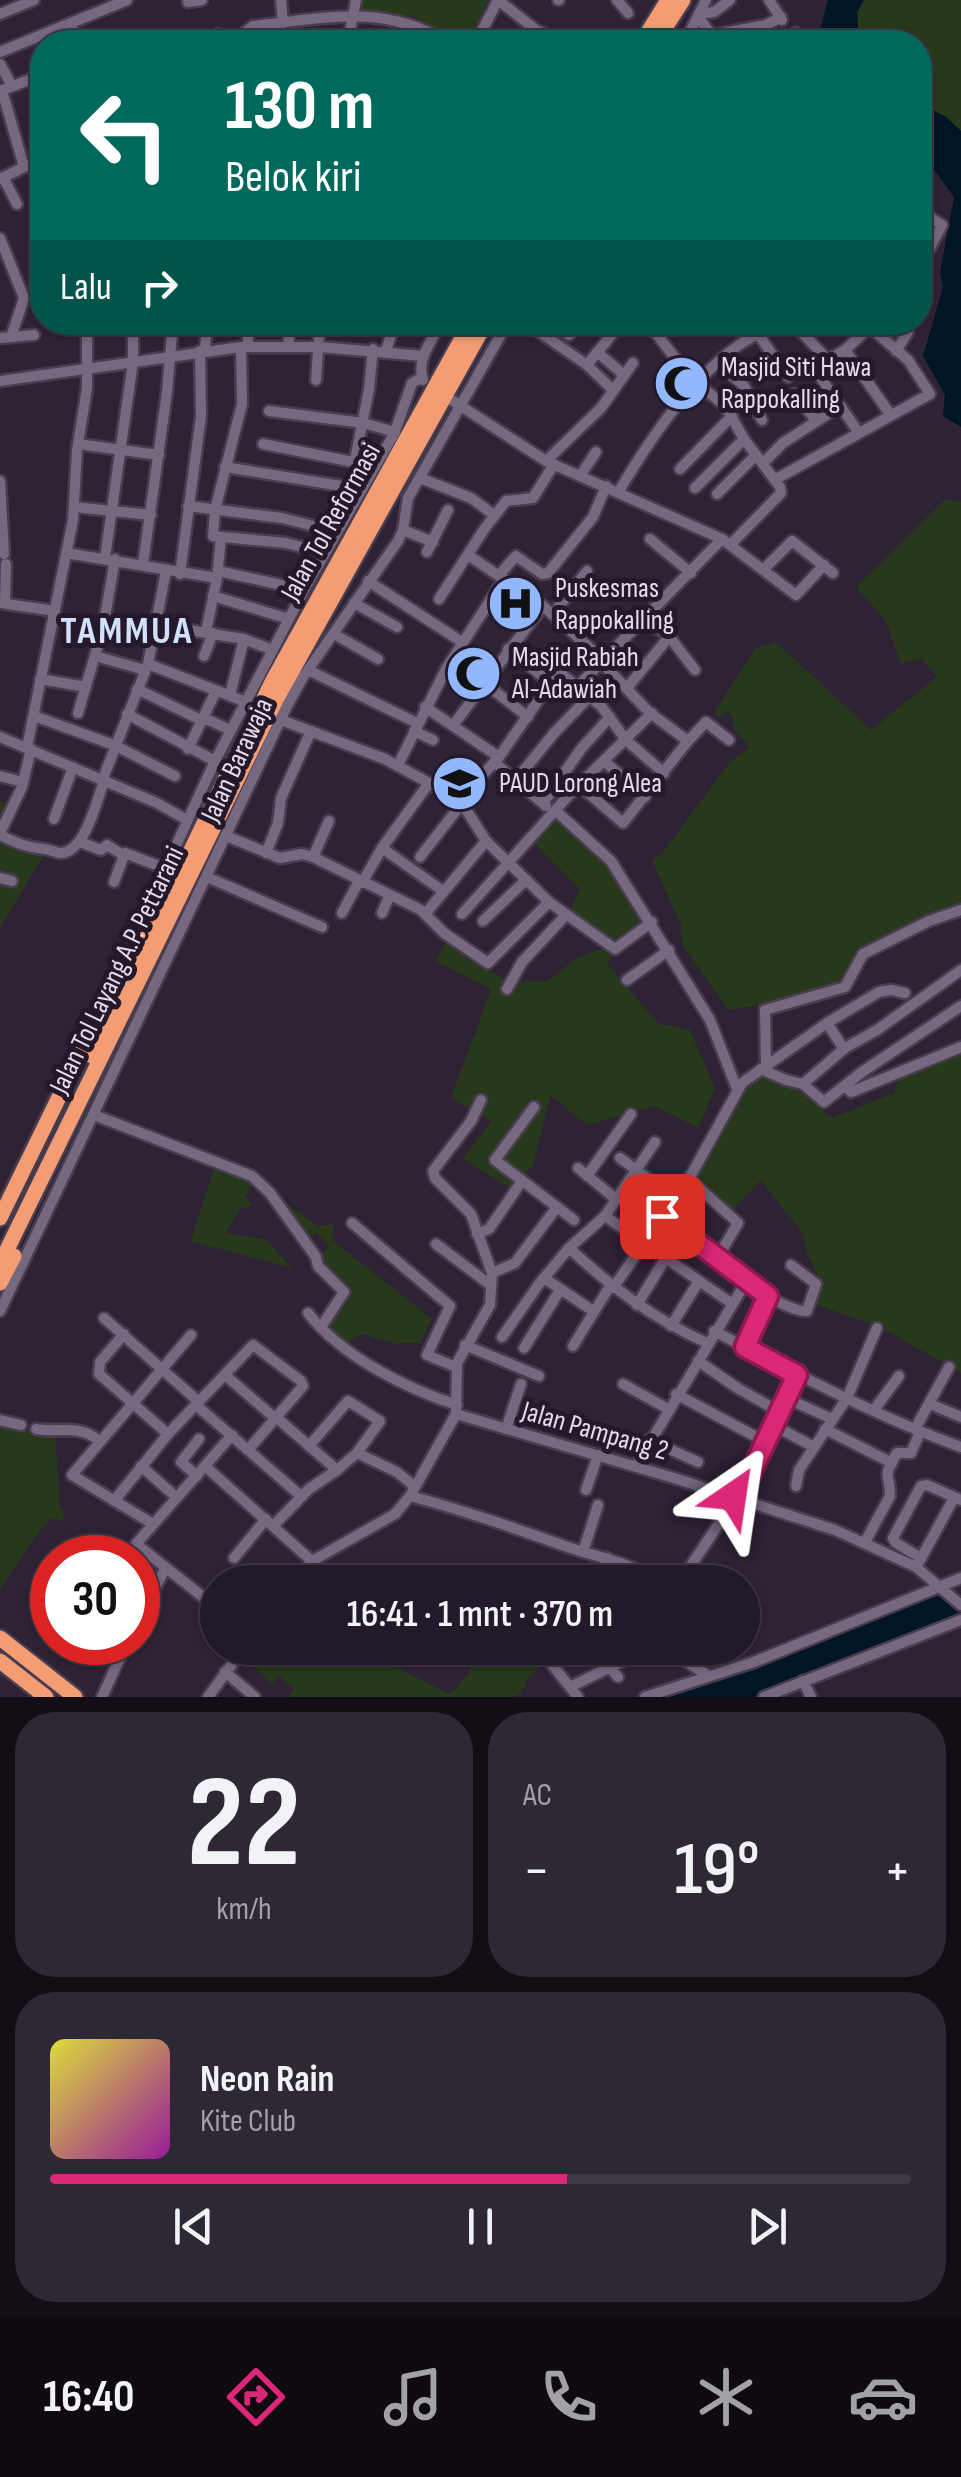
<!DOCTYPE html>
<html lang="id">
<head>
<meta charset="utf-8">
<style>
	body { margin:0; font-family:"Sofia Sans Condensed",sans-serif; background:#2e2734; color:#f1f3f6; height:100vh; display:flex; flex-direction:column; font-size:38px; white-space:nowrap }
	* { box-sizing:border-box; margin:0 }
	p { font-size:32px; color:#a2a1a8 }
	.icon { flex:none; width:55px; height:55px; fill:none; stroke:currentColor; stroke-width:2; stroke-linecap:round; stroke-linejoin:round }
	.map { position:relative; height:1697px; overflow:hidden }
	.side { display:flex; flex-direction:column; gap:15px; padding:15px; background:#130e16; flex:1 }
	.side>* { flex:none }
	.banner { position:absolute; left:30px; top:30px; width:902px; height:305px; border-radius:40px; box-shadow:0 2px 8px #0004,0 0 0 2px #3f3845; background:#00695c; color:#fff; overflow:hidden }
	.speed { position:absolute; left:30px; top:1535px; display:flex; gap:20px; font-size:50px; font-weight:700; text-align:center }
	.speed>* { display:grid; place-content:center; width:130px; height:130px; border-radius:50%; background:#221a28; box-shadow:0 2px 8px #0004,0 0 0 2px #3f3845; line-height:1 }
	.speed .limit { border:15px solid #d22; background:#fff; color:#111 }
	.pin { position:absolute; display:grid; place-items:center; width:85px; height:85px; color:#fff; margin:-42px; border-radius:20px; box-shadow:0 5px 15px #0006 }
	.me { position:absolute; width:110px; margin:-55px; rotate:32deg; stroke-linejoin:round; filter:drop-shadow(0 0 8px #0008) }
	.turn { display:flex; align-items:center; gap:35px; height:210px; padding:0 30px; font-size:45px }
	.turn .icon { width:130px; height:130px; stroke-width:2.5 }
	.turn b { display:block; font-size:70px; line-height:85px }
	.then { display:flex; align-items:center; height:95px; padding:0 30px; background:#0003; gap:20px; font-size:38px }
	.big { font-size:75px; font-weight:600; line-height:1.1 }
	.side .tile { flex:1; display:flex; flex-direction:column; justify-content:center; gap:15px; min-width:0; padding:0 35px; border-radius:40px; background:#2e2734 }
	.side .dial { align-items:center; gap:0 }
	.dial b { font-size:130px; line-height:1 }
	.song { display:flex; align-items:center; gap:30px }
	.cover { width:120px; height:120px; border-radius:15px; background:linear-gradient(135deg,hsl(60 70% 55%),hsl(300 70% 35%)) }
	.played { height:10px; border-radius:5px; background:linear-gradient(90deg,#db2777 60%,#3f3845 60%) }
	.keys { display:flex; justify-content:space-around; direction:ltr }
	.heat { display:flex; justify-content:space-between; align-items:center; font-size:55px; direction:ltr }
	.side .tiles { flex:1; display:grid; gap:15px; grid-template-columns:1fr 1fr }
	.tile:last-child { grid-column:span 2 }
	.trip { position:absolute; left:200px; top:1565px; width:560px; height:100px; border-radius:50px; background:#221a28; box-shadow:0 2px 8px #0004,0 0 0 2px #3f3845; font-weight:600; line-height:100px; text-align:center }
	.dock { display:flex; height:160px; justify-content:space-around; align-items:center; background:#0e0a10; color:#a2a1a8 }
	.dock .icon { width:70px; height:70px }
	.dock .selected { color:#db2777 }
	.dock b { font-size:45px; color:#f1f3f6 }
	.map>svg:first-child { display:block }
	.green { fill:#28391b }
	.water { fill:#001525 }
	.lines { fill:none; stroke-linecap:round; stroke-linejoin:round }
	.minor-casing { stroke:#473d4e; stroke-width:15 }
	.highway-casing { stroke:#473d4e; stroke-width:20 }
	.minor { stroke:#76687f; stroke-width:10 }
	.highway { stroke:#f49c73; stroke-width:15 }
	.route-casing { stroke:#8e194d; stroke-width:25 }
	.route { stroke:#db2777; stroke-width:18 }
	.labels { text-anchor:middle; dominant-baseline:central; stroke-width:10; stroke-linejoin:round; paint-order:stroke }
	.poi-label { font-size:28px; fill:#e4dce9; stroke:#24192b; text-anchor:start }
	.street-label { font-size:28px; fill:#e4dce9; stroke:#24192b }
	.district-label { font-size:38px; font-weight:bold; letter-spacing:2.5px; fill:#d2e0fb; stroke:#24192b }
</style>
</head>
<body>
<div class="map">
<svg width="961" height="1697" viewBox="0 0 961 1697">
	<rect width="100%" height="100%" fill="#2e2235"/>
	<g class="green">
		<polygon points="361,0 488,0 469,42 453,42 416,17 359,14"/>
		<polygon points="864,0 961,0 961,131 946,117 920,103 920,42 859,42 857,12"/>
		<polygon points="946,499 961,502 961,907 873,945 852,960 843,983 772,1003 728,1010 682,944 681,925 652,860 663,852 730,762 750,747 732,726 735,720 728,712 718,718 715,711 756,648 776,642 871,730 937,677 921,658 901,664 886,621 856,587"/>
		<polygon points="0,801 12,804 1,830 45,853 0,928"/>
		<polygon points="554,816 606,866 642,923 619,943 607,964 658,1023 690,1030 715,1089 698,1128 655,1106 587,1125 550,1095 533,1166 510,1188 463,1159 491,1121 451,1098 491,989 435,961 446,942 509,982 548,981 577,958 617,943 587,934 568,915 580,889 533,842"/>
		<polygon points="961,1049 961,1373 880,1327 815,1304 823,1286 808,1255 803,1234 761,1180 731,1212 693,1179 739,1101 740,1089 764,1071 794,1087 832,1118 894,1093 901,1071"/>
		<polygon points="216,1162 265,1188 318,1226 334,1224 332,1240 432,1319 420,1342 396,1344 362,1334 346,1344 322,1326 342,1291 316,1261 329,1247 317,1233 306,1237 285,1211 252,1186 245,1196 253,1206 240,1209 226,1233 265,1239 292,1268 191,1241"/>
		<polygon points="0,1427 55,1435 60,1508 65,1512 62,1521 51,1518 34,1538 0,1589"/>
		<polygon points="256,1648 358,1648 450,1694 469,1673 475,1648 518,1648 543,1664 525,1682 528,1685 521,1689 522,1693 514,1697 288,1697 293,1689 279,1675 272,1684 251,1664"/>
	</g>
	<g class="water">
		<polygon points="828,0 864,0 857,12 859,42 821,42 819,34"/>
		<polygon points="920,103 946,117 961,131 961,427 943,416 945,395 923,356 943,287 940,273 954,197 920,150"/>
		<polygon points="936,1589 961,1610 961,1615 754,1697 652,1697"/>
	</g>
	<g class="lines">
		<defs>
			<g id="minor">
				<polyline points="281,0 283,23"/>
				<polyline points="498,0 536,30 563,42"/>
				<polyline points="558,0 559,0"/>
				<polyline points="617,0 628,13"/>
				<polyline points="769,0 782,20"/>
				<polyline points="188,2 202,0"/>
				<polyline points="0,14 34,0"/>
				<polyline points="699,14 714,12 730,0"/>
				<polyline points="698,17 712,35 766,25 781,17"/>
				<polyline points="70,25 79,42"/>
				<polyline points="244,33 303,42"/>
				<polyline points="214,42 217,34"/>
				<path d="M240,42L244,33L253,26C327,18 380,3 448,42"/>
				<polyline points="348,42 356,0"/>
				<polyline points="476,42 498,0"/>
				<polyline points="685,42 706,0"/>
				<polyline points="783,42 796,33"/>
				<polyline points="0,52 127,0"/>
				<polyline points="0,64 12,86"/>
				<polyline points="2,90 24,167"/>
				<polyline points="0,91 42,75"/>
				<polyline points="3,177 17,204"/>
				<polyline points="0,179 42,158"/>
				<polyline points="920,211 942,225 930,248"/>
				<polyline points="0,238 24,298 11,337"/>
				<polyline points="920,260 920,265"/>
				<polyline points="248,322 248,347"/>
				<polyline points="288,322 289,347"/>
				<polyline points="525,322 587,365 613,390"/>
				<polyline points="552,322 569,335 580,322"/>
				<polyline points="647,322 690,377 725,406 744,439 780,487 781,493 731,544"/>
				<polyline points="698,322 704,322"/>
				<polyline points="792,322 827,359"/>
				<polyline points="758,334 788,377"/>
				<polyline points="0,338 34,335"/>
				<polyline points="241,347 242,404 215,510 213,536 286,543 325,553"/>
				<polyline points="205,350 207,322"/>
				<polyline points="845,350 890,414"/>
				<polyline points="386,351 395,322"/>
				<polyline points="896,351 908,332"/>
				<polyline points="597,352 624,375"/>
				<polyline points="718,363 744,386 762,420"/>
				<polyline points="587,365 618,327 630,322"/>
				<polyline points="316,380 320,322"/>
				<path d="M423,380C416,359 432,340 442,322"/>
				<polyline points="0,381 241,347 320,347 423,356"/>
				<polyline points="794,394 816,420"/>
				<polyline points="453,401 546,461 722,539 796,595 824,565"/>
				<polyline points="269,411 363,423 395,432"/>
				<polyline points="859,433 814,368 845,350 874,323"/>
				<polyline points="78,444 159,455"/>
				<polyline points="263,444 373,466"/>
				<polyline points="355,460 369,389 373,349"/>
				<polyline points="546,461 601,408 633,363"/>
				<polyline points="763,463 783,443 840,406"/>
				<polyline points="225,467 360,489"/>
				<polyline points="680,469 732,416"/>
				<polyline points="580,476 596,452"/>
				<polyline points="420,478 471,498 494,515"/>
				<polyline points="776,479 930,394 908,360 864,322"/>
				<polyline points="0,481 4,554"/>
				<polyline points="695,488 744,439"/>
				<path d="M619,491C650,439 689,381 739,345C751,336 766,330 780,322"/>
				<polyline points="717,494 756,455"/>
				<polyline points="188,506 282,518 337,532"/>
				<polyline points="74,507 151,515"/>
				<polyline points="403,530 433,542"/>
				<polyline points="650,539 691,573"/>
				<polyline points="427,552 448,510"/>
				<polyline points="66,553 217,578"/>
				<polyline points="468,555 543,606 602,659"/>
				<polyline points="105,558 133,362 133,322"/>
				<polyline points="143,564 167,392 173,322"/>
				<polyline points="763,570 792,541 833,573"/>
				<polyline points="218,571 304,590"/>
				<polyline points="180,574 201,416 200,351"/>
				<polyline points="499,575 516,556 542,574 548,573 593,517 606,486"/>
				<polyline points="368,581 462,642"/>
				<polyline points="213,596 289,619"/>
				<polyline points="439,599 485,528 506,501 533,498 554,464"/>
				<polyline points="0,603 55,611"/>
				<polyline points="5,603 6,564"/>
				<polyline points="354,603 397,627"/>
				<polyline points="553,614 587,571"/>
				<polyline points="644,620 668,635 695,670"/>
				<polyline points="157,625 244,639 273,650"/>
				<polyline points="206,632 217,578 221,537"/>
				<polyline points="334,634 378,659"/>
				<polyline points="508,649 551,683"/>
				<polyline points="95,656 145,670"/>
				<polyline points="204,656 213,633"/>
				<polyline points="542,658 601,706 626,740 664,773"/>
				<polyline points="600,661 650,713 688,741 706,722 729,740"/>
				<polyline points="148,664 246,702"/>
				<polyline points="308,670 417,723"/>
				<polyline points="40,679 86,687"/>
				<polyline points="483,682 528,717"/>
				<polyline points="579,685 722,539"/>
				<polyline points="627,688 669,637"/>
				<polyline points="137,689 203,721"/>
				<polyline points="230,695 244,639"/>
				<polyline points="425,707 499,757"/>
				<polyline points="78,713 103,628 115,559"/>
				<polyline points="127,714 215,761"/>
				<polyline points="34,716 114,745 175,776"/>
				<polyline points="204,718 226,728"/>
				<polyline points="281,720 385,759 460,800 486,841 549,902 615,949 652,922"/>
				<polyline points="454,724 543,606"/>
				<polyline points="414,731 433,740"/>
				<polyline points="0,737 157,803 187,820"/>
				<polyline points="27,747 73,520 77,450 87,388 87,322"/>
				<polyline points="188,749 216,691"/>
				<polyline points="604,761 645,797"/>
				<polyline points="494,762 546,806"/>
				<polyline points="398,765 446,669 504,579"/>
				<polyline points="0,776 23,782"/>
				<polyline points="516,780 555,732 590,696"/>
				<polyline points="102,781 148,664 166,571"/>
				<polyline points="579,785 623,823 688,741"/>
				<polyline points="460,800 499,757 558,672"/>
				<polyline points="543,803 581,749 610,717"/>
				<polyline points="556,811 611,861 710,1020 737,1089"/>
				<polyline points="54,819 73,767"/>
				<polyline points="0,833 22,787 31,749"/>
				<path d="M0,835C16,843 28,848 45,849C48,849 57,853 60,853C85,853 97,800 104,781"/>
				<polyline points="226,836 280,858 302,854 313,857 421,910 444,933 488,963 549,902"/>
				<polyline points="80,842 101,850 107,845 123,855"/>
				<polyline points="382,848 443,891"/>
				<polyline points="266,853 278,823 281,798 311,731"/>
				<polyline points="313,857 329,821"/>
				<polyline points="420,857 463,802"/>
				<polyline points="207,877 322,927"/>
				<polyline points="0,878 12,881"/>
				<polyline points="114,882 125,853 164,868"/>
				<polyline points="362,883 382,848 429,783"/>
				<polyline points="342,913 359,881"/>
				<polyline points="382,913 389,897"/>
				<polyline points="426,913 486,841"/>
				<polyline points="462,914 569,795 652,713"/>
				<polyline points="483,921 526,880"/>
				<polyline points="139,926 215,761 304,590 394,434 412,383 421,378"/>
				<polyline points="627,980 669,950"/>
				<polyline points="507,989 522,962 565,916"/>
				<polyline points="827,1023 844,1049"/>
				<polyline points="766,1066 765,1010 845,987 863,954 929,921 961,910"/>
				<polyline points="761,1069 786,1080 803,1084 824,1102 862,1072 961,1006"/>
				<polyline points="803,1084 845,1048 877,1030 961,970"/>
				<polyline points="846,1086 851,1092 961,1047"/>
				<polyline points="94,1115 252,1176 270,1193 316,1257 318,1266 344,1292 321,1327"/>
				<polyline points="620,1158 674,1198"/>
				<polyline points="578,1168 617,1200"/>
				<polyline points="587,1176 631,1114"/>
				<polyline points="689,1179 738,1223 718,1257"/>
				<polyline points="557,1207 574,1220"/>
				<polyline points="605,1216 731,1303"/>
				<path d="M662,1216C691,1237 775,1313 807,1311L816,1284L791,1265"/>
				<polyline points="352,1223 450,1306 427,1355 456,1367"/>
				<polyline points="477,1234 489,1229 522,1181"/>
				<polyline points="436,1244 489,1284"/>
				<path d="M569,1248C612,1288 654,1319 707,1343"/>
				<polyline points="492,1273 515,1263 557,1207 495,1160 534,1107"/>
				<polyline points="544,1278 593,1311"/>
				<polyline points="613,1288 689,1179 742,1083 827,1023 879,992 891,990 905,993"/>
				<polyline points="637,1305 665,1259"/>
				<polyline points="0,1311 287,706 303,677 398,541 403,530 408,498 508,322"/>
				<path d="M308,1313C341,1356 407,1389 457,1405"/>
				<polyline points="104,1318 199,1402"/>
				<polyline points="671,1326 699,1281"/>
				<path d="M714,1331C795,1373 875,1416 961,1447"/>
				<polyline points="124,1334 100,1362 99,1374 168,1434"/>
				<polyline points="502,1337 539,1284 569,1248 605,1216 655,1142"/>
				<polyline points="465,1345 539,1376"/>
				<polyline points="573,1346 610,1286"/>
				<polyline points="745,1347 768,1296"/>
				<polyline points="524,1348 560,1290"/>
				<polyline points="698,1361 739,1389 780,1412"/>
				<polyline points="225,1375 276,1419"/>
				<polyline points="623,1384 668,1409"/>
				<polyline points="676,1394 766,1442"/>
				<polyline points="786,1398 832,1419"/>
				<polyline points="930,1404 961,1417"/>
				<polyline points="196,1405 301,1496"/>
				<polyline points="874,1410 899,1376"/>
				<polyline points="456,1414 674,1478 835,1530 916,1567 961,1605"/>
				<polyline points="277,1418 337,1470 357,1453 397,1472 414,1486"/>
				<polyline points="0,1420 21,1425"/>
				<polyline points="773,1425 814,1447"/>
				<path d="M36,1429C59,1433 81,1424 99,1441"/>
				<polyline points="506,1429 521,1384"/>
				<polyline points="825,1429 892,1463"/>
				<polyline points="915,1429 949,1367"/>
				<polyline points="649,1440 698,1462"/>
				<polyline points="309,1446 348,1401 380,1421 357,1453"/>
				<polyline points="141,1466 176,1497"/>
				<polyline points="636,1466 746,1282"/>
				<polyline points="206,1467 312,1561"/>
				<polyline points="197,1476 181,1462 199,1439"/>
				<polyline points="796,1486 799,1470 847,1398 877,1328"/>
				<polyline points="586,1490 598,1455"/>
				<path d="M410,1496C463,1510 514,1528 565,1546C598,1558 629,1561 658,1582"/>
				<polyline points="739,1498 797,1375"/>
				<polyline points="114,1501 168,1434 253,1345 301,1381 303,1386 248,1450"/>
				<polyline points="153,1524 72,1475 191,1335"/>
				<polyline points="273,1526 309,1489 337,1470"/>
				<path d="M865,1542L890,1496C890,1470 881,1481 897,1453H911L920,1432"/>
				<polyline points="583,1552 598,1505"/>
				<polyline points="234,1558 266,1519"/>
				<polyline points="921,1558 896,1543 893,1538 921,1486 927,1485 961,1500"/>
				<polyline points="919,1562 954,1498"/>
				<polyline points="293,1582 312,1561 395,1514 410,1496 456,1414 457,1363 490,1305 492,1273 471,1214 435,1178 433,1171 471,1121 481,1100"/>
				<polyline points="598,1582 607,1558"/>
				<polyline points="680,1582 722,1519 733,1496"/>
				<polyline points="203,1597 136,1544 232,1435"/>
				<polyline points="138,1621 165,1569"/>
				<polyline points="520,1648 550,1662 578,1697"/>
				<polyline points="592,1648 618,1677"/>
				<polyline points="225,1672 255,1697"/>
				<polyline points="803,1681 811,1697"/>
				<polyline points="572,1686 649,1648 669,1651 709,1676"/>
				<polyline points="102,1697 127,1642"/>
				<polyline points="208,1697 244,1648"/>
				<polyline points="645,1697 754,1662 961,1578"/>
				<polyline points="764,1697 961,1620"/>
			</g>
			<g id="highway">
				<polyline points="642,42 668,0"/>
				<polyline points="656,42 683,0"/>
				<polyline points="92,1056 272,682 471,322"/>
				<polyline points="0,1218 145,921"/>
				<polyline points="0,1264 277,698 486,322"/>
				<polyline points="0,1283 14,1256"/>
				<polyline points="0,1638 75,1697"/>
				<polyline points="0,1661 46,1697"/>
			</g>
		</defs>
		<use href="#minor" class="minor-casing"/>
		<use href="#highway" class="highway-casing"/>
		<use href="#minor" class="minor"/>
		<use href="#highway" class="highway"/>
	</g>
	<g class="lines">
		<defs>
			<polyline id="route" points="662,1216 768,1296 745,1347 797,1375 739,1498 733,1496"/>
		</defs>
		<use href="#route" class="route-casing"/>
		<use href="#route" class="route"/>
	</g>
	<defs>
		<symbol id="mosque-disc" viewBox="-11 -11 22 22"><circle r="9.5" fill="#93b7fd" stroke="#24192b"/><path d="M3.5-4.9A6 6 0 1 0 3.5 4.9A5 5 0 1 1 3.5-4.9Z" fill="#111"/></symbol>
		<symbol id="hospital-disc" viewBox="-11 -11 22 22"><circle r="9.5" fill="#93b7fd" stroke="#24192b"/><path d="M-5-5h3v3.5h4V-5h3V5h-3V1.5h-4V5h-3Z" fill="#111"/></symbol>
		<symbol id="school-disc" viewBox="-11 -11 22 22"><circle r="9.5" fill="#93b7fd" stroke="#24192b"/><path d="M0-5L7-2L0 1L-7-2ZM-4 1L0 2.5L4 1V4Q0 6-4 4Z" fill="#111"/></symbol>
	</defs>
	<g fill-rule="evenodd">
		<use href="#mosque-disc" x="650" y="352" width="63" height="63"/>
		<use href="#hospital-disc" x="484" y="572" width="63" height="63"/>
		<use href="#mosque-disc" x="442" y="642" width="63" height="63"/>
		<use href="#school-disc" x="428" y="752" width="63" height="63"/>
	</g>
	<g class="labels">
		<g class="poi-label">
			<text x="721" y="367">Masjid Siti Hawa<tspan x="721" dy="32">Rappokalling</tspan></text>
			<text x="555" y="588">Puskesmas<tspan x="555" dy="32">Rappokalling</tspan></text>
			<text x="512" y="657">Masjid Rabiah<tspan x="512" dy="32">Al-Adawiah</tspan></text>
			<text x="499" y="783">PAUD Lorong Alea</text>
		</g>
		<g class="street-label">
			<text transform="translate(331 522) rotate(-61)">Jalan Tol Reformasi</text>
			<text transform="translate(237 760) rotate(-65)">Jalan Barawaja</text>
			<text transform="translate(117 970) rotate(-64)">Jalan Tol Layang A.P. Pettarani</text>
			<text transform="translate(595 1431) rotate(16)">Jalan Pampang 2</text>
		</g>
		<g class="district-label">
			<text x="127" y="631">TAMMUA</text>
		</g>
	</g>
</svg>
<div class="speed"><div class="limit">30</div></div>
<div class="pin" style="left:662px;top:1216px;background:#d93025"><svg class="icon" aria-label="arrive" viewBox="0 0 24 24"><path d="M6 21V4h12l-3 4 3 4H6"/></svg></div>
<svg class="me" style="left:733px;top:1496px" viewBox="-20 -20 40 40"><path d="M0-17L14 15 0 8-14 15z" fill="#db2777" stroke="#fff" stroke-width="4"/></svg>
<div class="trip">16:41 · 1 mnt · 370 m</div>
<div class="banner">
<div class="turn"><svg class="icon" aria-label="left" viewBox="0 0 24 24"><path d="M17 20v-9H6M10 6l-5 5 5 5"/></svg><div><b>130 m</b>Belok kiri</div></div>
<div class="then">Lalu<svg class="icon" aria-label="right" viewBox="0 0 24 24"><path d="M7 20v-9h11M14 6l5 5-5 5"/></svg></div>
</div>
</div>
<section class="side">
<div class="tiles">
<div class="tile dial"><b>22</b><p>km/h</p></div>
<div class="tile"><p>AC</p>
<div class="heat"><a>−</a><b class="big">19°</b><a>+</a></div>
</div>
<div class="tile">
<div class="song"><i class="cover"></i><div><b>Neon Rain</b><p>Kite Club</p></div></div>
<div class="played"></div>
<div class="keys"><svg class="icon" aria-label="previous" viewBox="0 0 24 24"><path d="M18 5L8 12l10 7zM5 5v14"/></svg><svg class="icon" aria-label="pause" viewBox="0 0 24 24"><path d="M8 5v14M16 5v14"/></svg><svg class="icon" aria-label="next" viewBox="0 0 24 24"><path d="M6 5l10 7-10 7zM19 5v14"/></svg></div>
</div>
</div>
</section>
<nav class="dock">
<b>16:40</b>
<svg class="icon selected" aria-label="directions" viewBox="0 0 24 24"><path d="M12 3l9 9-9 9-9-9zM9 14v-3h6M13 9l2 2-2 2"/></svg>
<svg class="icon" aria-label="music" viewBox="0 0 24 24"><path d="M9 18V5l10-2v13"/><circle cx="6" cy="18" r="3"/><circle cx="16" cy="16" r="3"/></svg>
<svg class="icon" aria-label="phone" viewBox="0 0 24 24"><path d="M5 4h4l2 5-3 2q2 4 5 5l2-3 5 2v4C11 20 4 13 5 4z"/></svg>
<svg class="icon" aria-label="climate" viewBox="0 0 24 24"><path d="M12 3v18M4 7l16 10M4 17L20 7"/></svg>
<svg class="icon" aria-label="car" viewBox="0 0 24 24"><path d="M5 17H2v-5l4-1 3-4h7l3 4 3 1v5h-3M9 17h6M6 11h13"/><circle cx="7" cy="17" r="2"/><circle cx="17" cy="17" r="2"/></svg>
</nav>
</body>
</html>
